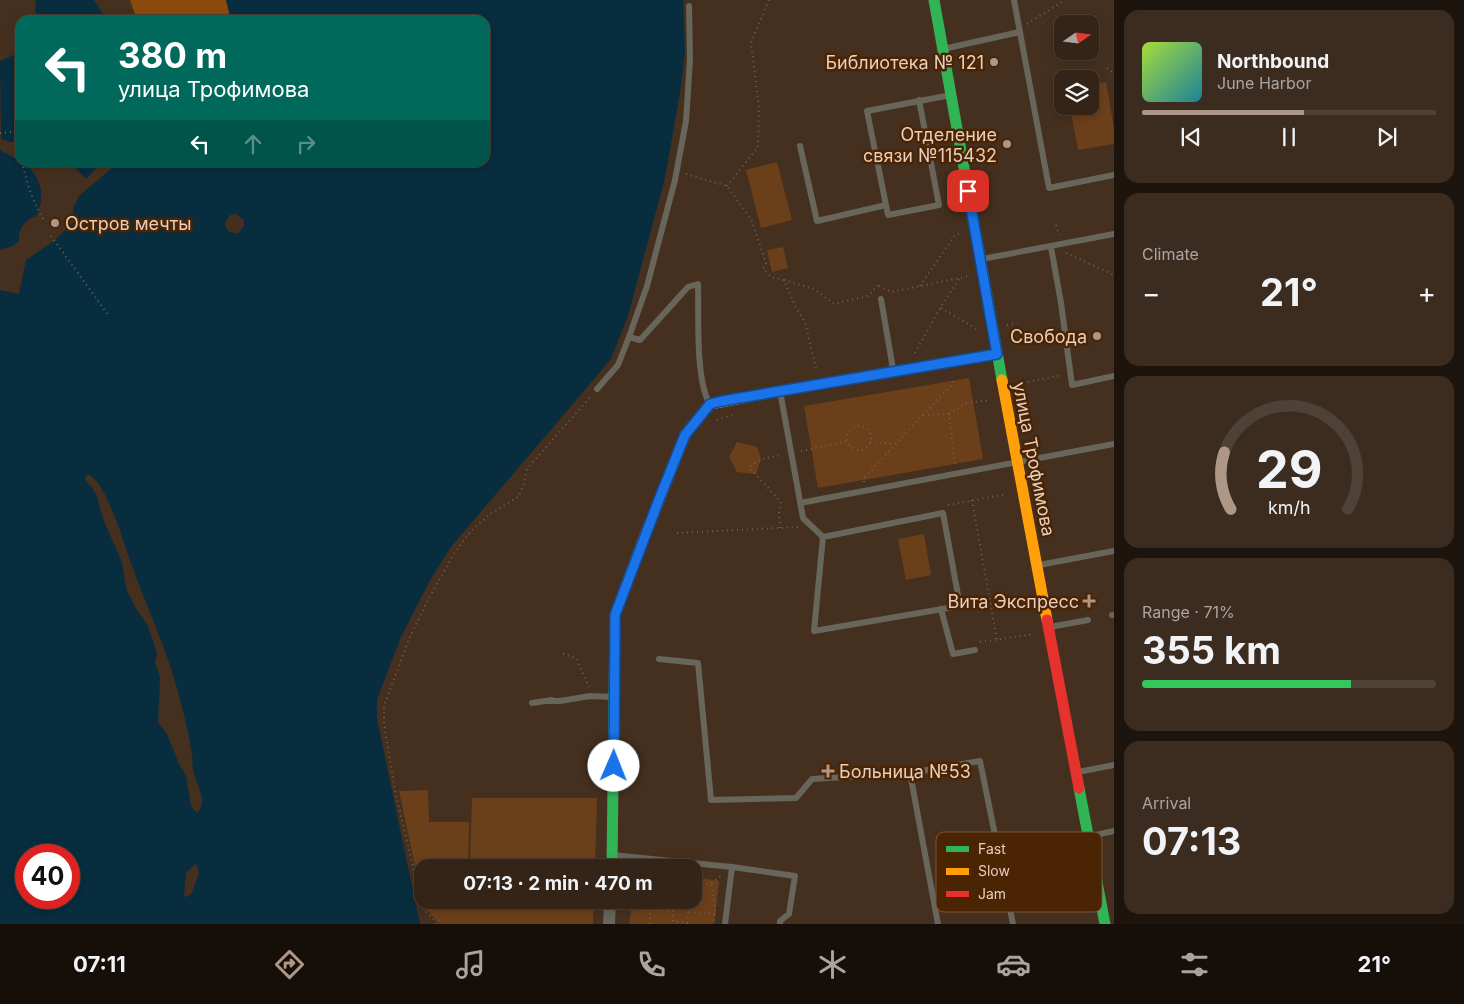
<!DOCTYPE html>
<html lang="en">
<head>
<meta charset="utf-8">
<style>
	body { margin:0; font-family:Inter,sans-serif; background:#3c2c20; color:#f1f3f6; height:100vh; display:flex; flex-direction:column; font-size:19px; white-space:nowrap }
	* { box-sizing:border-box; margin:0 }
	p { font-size:16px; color:#a9a4a1 }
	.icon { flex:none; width:28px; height:28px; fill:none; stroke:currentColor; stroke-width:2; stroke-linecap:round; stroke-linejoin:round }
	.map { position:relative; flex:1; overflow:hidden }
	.details { display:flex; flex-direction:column; gap:10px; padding:10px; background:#1d140d; width:350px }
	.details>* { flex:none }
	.top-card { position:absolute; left:15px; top:15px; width:475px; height:152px; border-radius:15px; box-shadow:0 2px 8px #0003,0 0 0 1px #4e4136; background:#00695c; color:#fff; overflow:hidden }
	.needle { width:32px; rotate:76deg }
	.tools { position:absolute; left:1054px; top:15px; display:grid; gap:10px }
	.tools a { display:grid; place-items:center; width:45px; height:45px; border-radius:10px; background:#342417; box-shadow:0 2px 8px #0003,0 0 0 1px #4e4136; font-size:25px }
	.speed { position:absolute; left:15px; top:844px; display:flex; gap:10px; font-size:25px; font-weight:700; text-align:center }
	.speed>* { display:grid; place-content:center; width:65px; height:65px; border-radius:50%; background:#342417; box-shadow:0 2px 8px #0003,0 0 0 1px #4e4136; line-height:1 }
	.speed .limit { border:8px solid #d22; background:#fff; color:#111 }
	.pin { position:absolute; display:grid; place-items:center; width:42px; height:42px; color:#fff; margin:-21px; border-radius:10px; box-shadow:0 2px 8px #0006 }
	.me { position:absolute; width:55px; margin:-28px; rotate:1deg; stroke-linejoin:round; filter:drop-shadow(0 0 4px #0008) }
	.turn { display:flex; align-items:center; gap:18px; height:105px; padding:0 20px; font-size:22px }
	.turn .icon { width:65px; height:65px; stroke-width:2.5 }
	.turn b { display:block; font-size:35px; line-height:42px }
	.lanes { display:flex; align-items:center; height:48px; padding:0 20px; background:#0003; justify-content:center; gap:25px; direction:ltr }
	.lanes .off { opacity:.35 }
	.big { font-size:38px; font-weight:700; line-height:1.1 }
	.details .card { flex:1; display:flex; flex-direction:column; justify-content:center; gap:8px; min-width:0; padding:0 18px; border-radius:15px; background:#3c2c20 }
	.details .dial { align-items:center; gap:0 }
	.dial svg { height:130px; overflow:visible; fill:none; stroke:#4e4136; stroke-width:7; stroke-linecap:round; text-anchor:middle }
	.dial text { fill:#f1f3f6; stroke:none }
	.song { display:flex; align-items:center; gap:15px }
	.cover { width:60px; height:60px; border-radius:8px; background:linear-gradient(135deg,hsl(80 70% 55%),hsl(190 70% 35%)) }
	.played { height:5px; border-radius:2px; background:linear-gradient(90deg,#ae9786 55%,#4e4136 55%) }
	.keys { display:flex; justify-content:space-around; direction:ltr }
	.heat { display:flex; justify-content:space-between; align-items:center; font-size:28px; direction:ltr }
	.charge { height:8px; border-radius:4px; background:linear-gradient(90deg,#34c759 71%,#4e4136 0) }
	.trip { position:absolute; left:414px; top:859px; width:288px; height:50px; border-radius:15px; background:#342417; box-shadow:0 2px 8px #0003,0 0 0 1px #4e4136; font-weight:700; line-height:50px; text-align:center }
	.tab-bar { display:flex; height:80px; justify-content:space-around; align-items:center; background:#150e09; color:#a9a4a1 }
	.tab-bar .icon { width:35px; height:35px }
	.tab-bar .selected { color:#ae9786 }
	.tab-bar b { font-size:22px; color:#f1f3f6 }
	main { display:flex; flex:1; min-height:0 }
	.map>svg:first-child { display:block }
	.green { fill:#6c3f1b }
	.forest { fill:#8a4a0d }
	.water { fill:#072d3f; fill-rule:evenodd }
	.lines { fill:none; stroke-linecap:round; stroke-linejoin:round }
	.path { stroke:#6b6358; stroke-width:2; stroke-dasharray:1 4; stroke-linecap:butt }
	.lane { stroke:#68655b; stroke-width:6 }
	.street { stroke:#68655b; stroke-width:12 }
	.fast { stroke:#30b455; stroke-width:11 }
	.slow { stroke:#ff9f0a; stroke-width:11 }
	.jam { stroke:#e5322d; stroke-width:11 }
	.route-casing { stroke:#114b97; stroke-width:12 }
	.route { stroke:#1a73e8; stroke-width:9 }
	.poi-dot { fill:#ae9786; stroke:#4a2403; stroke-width:2 }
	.labels { text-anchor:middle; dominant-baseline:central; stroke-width:5; stroke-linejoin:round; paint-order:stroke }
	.poi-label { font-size:18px; fill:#e7cebe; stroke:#4a2403; text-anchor:end }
	.street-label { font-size:18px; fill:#e7cebe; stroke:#4a2403 }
	.key { fill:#4a2403; stroke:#79573b; stroke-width:1 }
	.key-label { font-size:14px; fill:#e7cebe }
</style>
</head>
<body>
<main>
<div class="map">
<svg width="1114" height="924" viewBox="0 0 1114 924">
	<rect width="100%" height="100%" fill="#45301f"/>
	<g class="green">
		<polygon points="1106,82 1114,128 1114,144 1078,150 1070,106 1090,106 1090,85"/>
		<polygon points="777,162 792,220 761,228 746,170"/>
		<polygon points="783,247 788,268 772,272 767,250"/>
		<polygon points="969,378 983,459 818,488 804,406"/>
		<polygon points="737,442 757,447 761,459 756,474 737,472 729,457"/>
		<polygon points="924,534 931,575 906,580 898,539"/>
		<polygon points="428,790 429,822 469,822 468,867 422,868 422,898 399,791"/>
		<polygon points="472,798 597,798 595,867 470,867"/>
		<polygon points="693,877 719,881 714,924 629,924 633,900 692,900"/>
		<polygon points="423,900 468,900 469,908 469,900 594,900 593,924 439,924 424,906"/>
	</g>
	<polygon class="forest" points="130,0 226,0 231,20 137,20"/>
	<g class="water">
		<polygon points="36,0 94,0 107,20 38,20 35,9"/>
		<path d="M226,0H683L685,51L681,87L665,178L628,316L611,359L450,548L428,584L401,637L377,699V719L420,924H0V290L19,294L26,260L54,241L74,222L73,209L79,196L118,163L485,162V20H231ZM236,214L244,220V226L238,233C231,234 226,231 225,223L230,215ZM89,475C107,483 124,544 131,563C146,605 165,645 177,688C183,710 189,733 192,755C193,760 192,765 193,770C196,783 209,802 197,813L191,806L186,775L179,764L167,734L158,722L160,677L155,663L157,653L148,626L135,607L126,588L122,562L104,521L96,494L91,486L86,482L85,476ZM26,855H69V898H26ZM196,863L199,873L191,895L184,897L186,873Z"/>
		<polygon points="20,52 20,142 11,142 1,139 0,61"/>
		<path d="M0,150L20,161V162L26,163C42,182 45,193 37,216C25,219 18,229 19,241L13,246L0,250Z"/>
		<polygon points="82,163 82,162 101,163 86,179 76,169"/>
	</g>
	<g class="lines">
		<g class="path">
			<polyline points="1027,24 1065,0"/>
			<polyline points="1107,68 1114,74"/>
			<polyline points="15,132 20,152"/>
			<polyline points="0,133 20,131"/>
			<path d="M22,162C27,184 33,203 45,222"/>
			<polyline points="686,174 727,186 751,219 766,263 763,269 771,277 784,280 796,308 805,322 816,369"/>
			<polyline points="727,186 758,147 759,108 751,42 769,0"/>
			<polyline points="1056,225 1059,235"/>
			<polyline points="51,236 109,316"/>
			<polyline points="1066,253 1114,275"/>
			<polyline points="784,280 814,289 834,304 868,296 878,285"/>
			<polyline points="879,286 891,292 969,276"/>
			<polyline points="920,286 955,235 961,233"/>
			<polyline points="941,308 978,330"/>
			<polyline points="1007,325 1017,323"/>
			<polyline points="915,353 940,308 960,278"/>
			<polyline points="1028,382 1062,375"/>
			<polyline points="949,414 967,403 991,400"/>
			<polyline points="923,415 949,414 955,465"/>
			<polyline points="717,420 732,415"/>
			<circle cx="859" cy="438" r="12"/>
			<polyline points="870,442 895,444"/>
			<polyline points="801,451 847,441"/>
			<polyline points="864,482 864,478 953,383 952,377"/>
			<polyline points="972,500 997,640"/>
			<polyline points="948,505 1007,494"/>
			<polyline points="780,528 779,512 781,502 749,467 761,459 782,455"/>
			<polyline points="677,533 800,527"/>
			<polyline points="980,642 1034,634"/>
			<polyline points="563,654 576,658 589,687"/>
			<polyline points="692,882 711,884 722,875"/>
			<path d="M711,885C714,898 717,911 713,924"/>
			<polyline points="622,908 673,911 673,921 687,923 689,908 678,906 673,911"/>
			<polyline points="689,912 715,914"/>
			<polyline points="436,924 435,921 423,908 395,791 384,724 384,706 409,639 428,600 455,552 471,531 490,514 518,497 524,484 527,469 592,395"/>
			<polyline points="650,924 650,909 654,900"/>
		</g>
		<g class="lane">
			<polyline points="1014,0 1049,188 1114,175"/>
			<polyline points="943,49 1020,32"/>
			<polyline points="919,100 939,205 888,215 867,111 951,95"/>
			<polyline points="800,146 817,221 886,205"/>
			<polyline points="1051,247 1061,303 1072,385 1114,376"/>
			<polyline points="982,259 1114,234"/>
			<polyline points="881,299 893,369"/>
			<path d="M629,337L640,340L688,287L698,284C699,316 695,375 709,403"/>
			<polyline points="597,389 618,365 629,337 647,286 675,180 686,121 690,59 689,6"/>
			<polyline points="780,391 803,518 823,537"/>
			<polyline points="800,503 1114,444"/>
			<polygon points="943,513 960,606 814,631 823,537"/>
			<polyline points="1039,565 1114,551"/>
			<polyline points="941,609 953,654 975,650"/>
			<polyline points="1112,615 1114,615"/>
			<polyline points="1050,627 1088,620"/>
			<polyline points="659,659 698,663 711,800 796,798 812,779 910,773 980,761 1013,924"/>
			<polyline points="548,701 560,701 590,696 613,697"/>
			<polyline points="532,703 552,700"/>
			<polyline points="1078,772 1114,765"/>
			<polyline points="910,773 938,924"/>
			<polyline points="1091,836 1114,831"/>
			<polyline points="612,855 732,867 725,924"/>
			<polyline points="732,867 795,876 789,914 780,921 780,924"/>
		</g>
		<polyline class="street" points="609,924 610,900"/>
		<g class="fast">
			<polyline points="934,0 1002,380"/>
			<polyline points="780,391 997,354"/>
			<polyline points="1079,788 1105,924"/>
			<polyline points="612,868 615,615 642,543"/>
		</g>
		<g class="slow">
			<polyline points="1002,380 1047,620"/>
			<polyline points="642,543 685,435 710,404 780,391"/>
		</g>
		<polyline class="jam" points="1047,620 1079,788"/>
	</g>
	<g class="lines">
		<defs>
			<polyline id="route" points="614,766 615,615 660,497 685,435 710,404 722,401 997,354 968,191"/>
		</defs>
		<use href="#route" class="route-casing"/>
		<use href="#route" class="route"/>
	</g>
	<g class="poi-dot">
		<circle cx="994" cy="62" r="5"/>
		<circle cx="1007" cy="144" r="5"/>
		<circle cx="55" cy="223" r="5"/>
		<circle cx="1097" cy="336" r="5"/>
		<path d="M1086.5 593.5h5v5h5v5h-5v5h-5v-5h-5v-5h5z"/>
		<path d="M825.5 763.5h5v5h5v5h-5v5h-5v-5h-5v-5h5z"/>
	</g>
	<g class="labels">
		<g class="poi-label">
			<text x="984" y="62">Библиотека № 121</text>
			<text x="997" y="134">Отделение<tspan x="997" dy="21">связи №115432</tspan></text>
			<text x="65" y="223" text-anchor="start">Остров мечты</text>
			<text x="1087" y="336">Свобода</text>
			<text x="1079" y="601">Вита Экспресс</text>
			<text x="839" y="771" text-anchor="start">Больница №53</text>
		</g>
		<g class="street-label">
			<text transform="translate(1034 459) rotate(79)">улица Трофимова</text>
		</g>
	</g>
	<rect x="936" y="832" width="166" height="80" rx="8" class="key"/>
	<rect x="946" y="846" width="23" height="6" fill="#30b455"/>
	<rect x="946" y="868" width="23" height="7" fill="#ff9f0a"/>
	<rect x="946" y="891" width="23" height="6" fill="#e5322d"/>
	<g class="key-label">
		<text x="978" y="854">Fast</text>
		<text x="978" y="876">Slow</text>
		<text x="978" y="899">Jam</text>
	</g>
</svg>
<div class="tools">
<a><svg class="needle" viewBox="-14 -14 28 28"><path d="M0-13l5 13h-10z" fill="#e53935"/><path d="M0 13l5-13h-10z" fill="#a9a4a1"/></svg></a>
<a><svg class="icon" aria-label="layers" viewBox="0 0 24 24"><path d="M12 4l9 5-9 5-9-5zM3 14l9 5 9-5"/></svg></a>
</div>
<div class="speed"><div class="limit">40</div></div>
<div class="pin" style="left:968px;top:191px;background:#d93025"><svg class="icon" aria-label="arrive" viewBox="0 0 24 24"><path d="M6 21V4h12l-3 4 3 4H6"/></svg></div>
<svg class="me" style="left:614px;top:766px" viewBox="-20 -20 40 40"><circle r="19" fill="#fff"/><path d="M0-13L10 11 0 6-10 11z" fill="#1a73e8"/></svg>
<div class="trip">07:13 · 2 min · 470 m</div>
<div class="top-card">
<div class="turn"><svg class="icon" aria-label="left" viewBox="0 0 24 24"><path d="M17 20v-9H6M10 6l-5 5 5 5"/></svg><div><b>380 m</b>улица Трофимова</div></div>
<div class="lanes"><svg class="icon" aria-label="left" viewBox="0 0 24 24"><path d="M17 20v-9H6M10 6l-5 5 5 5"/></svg><svg class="icon off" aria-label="ahead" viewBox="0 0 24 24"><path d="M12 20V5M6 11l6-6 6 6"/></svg><svg class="icon off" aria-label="right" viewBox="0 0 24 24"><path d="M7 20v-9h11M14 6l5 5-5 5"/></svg></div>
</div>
</div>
<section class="details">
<div class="card">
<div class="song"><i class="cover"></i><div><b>Northbound</b><p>June Harbor</p></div></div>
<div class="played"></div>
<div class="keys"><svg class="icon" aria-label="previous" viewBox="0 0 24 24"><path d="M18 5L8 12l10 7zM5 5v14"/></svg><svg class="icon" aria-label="pause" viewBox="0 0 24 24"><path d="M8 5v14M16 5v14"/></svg><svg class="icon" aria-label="next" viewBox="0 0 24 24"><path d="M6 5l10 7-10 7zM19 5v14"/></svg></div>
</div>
<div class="card"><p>Climate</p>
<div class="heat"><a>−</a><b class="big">21°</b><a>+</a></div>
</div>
<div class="card dial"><svg viewBox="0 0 100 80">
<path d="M14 69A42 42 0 1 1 86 69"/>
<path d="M14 69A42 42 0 0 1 10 34" stroke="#ae9786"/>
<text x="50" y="56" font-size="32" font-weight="700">29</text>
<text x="50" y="72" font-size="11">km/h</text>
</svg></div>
<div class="card"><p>Range · 71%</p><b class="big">355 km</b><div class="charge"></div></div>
<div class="card"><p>Arrival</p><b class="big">07:13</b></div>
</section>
</main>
<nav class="tab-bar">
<b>07:11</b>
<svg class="icon selected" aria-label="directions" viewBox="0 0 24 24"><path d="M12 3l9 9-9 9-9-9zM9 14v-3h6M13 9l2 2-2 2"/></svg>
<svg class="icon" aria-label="music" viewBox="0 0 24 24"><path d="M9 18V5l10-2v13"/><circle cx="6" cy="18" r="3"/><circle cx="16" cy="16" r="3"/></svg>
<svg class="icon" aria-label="phone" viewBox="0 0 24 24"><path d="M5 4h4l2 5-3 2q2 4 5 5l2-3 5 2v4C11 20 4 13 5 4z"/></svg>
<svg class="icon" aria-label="climate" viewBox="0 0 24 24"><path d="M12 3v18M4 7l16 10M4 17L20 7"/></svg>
<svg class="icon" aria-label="car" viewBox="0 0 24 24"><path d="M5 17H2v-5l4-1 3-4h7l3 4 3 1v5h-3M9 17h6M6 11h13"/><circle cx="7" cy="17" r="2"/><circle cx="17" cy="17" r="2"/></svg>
<svg class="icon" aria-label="filters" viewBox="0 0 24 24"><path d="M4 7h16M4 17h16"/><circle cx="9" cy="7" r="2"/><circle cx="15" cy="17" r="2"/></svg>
<b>21°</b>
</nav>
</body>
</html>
